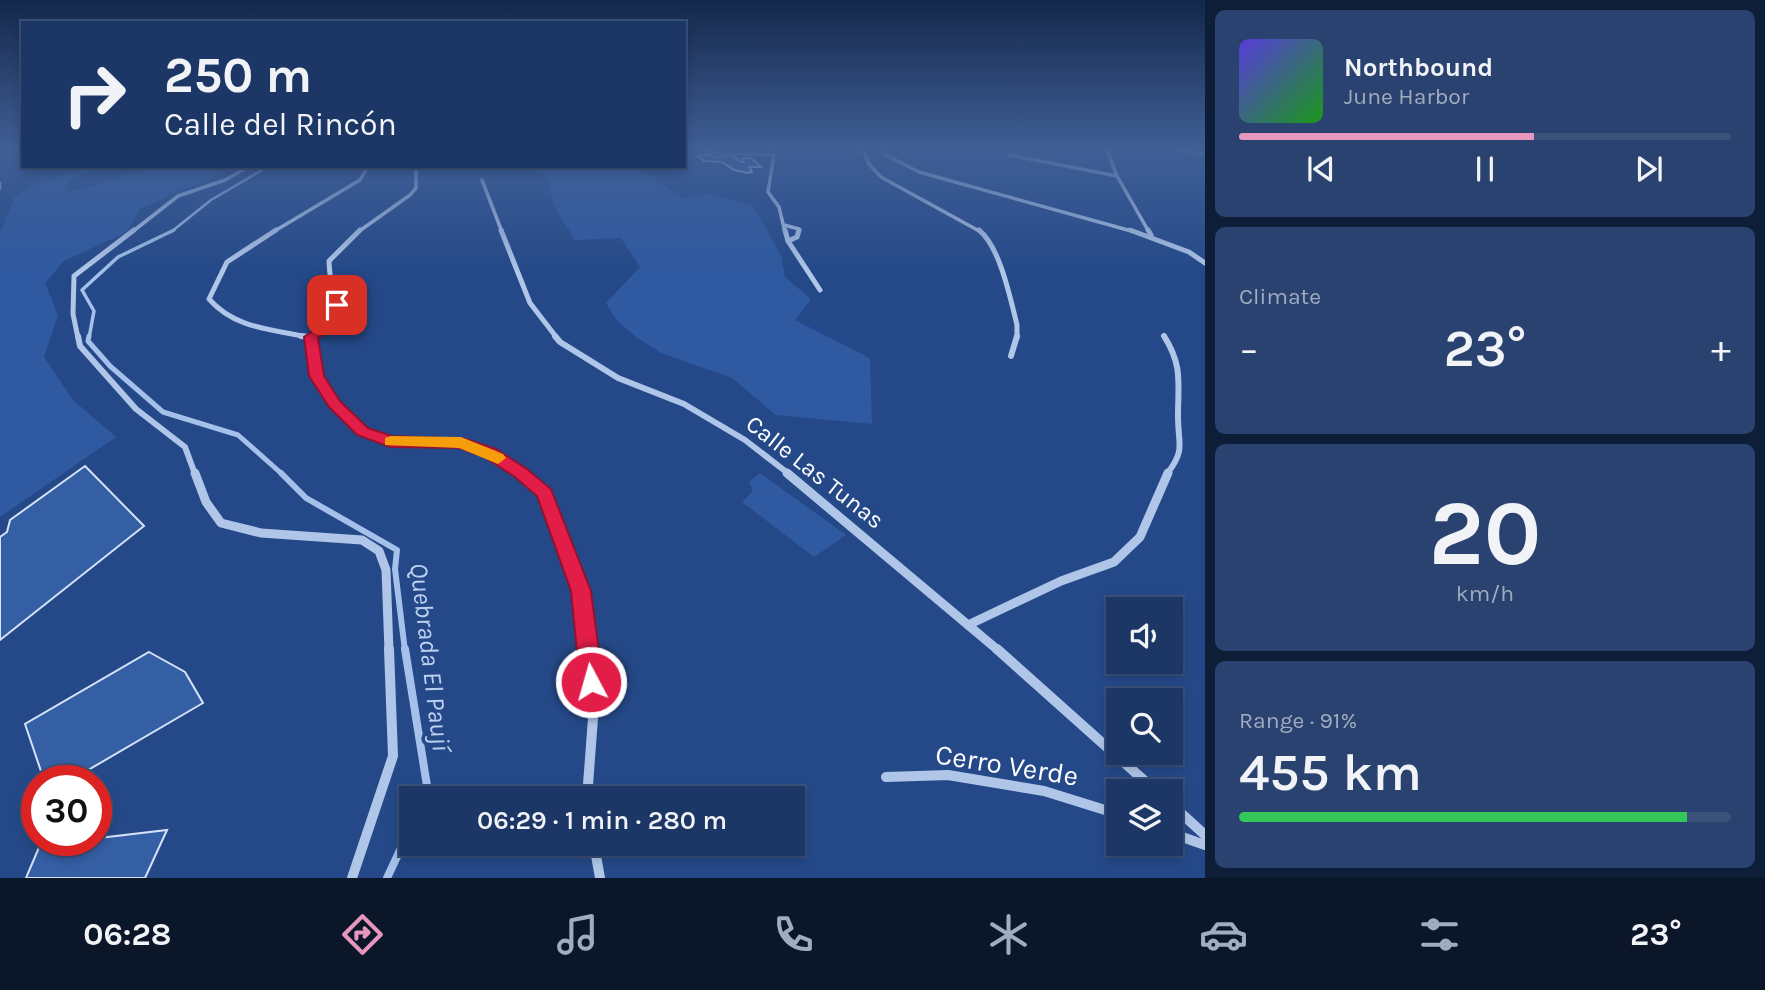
<!DOCTYPE html>
<html lang="en">
<head>
<meta charset="utf-8">
<style>
	body { margin:0; font-family:Karla,sans-serif; background:#29426f; color:#f1f3f6; height:100vh; display:flex; flex-direction:column; font-size:26px; white-space:nowrap }
	* { box-sizing:border-box; margin:0 }
	p { font-size:23px; color:#a0acbf }
	.icon { flex:none; width:38px; height:38px; fill:none; stroke:currentColor; stroke-width:2; stroke-linecap:round; stroke-linejoin:round }
	.map { position:relative; flex:1; overflow:hidden }
	.sheet { display:flex; flex-direction:column; gap:10px; padding:10px; background:#0f1e38; width:560px }
	.sheet>* { flex:none }
	.guide { position:absolute; left:21px; top:21px; width:665px; height:147px; border-radius:0px; box-shadow:0 4px 10px #0003,0 0 0 2px #3a517a; background:#1c3766; color:#f1f3f6; overflow:hidden }
	.tools { position:absolute; left:1106px; top:597px; display:grid; gap:14px }
	.tools a { display:grid; place-items:center; width:77px; height:77px; border-radius:0px; background:#1c3766; box-shadow:0 4px 10px #0003,0 0 0 2px #3a517a; font-size:35px }
	.speed { position:absolute; left:21px; top:765px; display:flex; gap:14px; font-size:35px; font-weight:700; text-align:center }
	.speed>* { display:grid; place-content:center; width:91px; height:91px; border-radius:50%; background:#1c3766; box-shadow:0 4px 10px #0003,0 0 0 2px #3a517a; line-height:1 }
	.speed .limit { border:10px solid #d22; background:#fff; color:#111 }
	.pin { position:absolute; display:grid; place-items:center; width:60px; height:60px; color:#fff; margin:-30px; border-radius:14px; box-shadow:0 4px 10px #0006 }
	.me { position:absolute; width:77px; margin:-38px; rotate:354deg; stroke-linejoin:round; filter:drop-shadow(0 0 5px #0008) }
	.turn { display:flex; align-items:center; gap:24px; height:147px; padding:0 28px; font-size:32px }
	.turn .icon { width:91px; height:91px; stroke-width:2.5 }
	.turn b { display:block; font-size:49px; line-height:60px }
	.big { font-size:52px; font-weight:600; line-height:1.1 }
	.sheet .tile { flex:1; display:flex; flex-direction:column; justify-content:center; gap:10px; min-width:0; padding:0 24px; border-radius:10px; background:#29426f }
	.sheet .dial { align-items:center; gap:0 }
	.dial b { font-size:91px; line-height:1 }
	.song { display:flex; align-items:center; gap:21px }
	.cover { width:84px; height:84px; border-radius:10px; background:linear-gradient(135deg,hsl(250 70% 55%),hsl(120 70% 35%)) }
	.played { height:7px; border-radius:4px; background:linear-gradient(90deg,#e797bd 60%,#3a517a 60%) }
	.keys { display:flex; justify-content:space-around; direction:ltr }
	.heat { display:flex; justify-content:space-between; align-items:center; font-size:38px; direction:ltr }
	.charge { height:10px; border-radius:5px; background:linear-gradient(90deg,#34c759 91%,#3a517a 0) }
	.trip { position:absolute; left:399px; top:786px; width:406px; height:70px; border-radius:0px; background:#1c3766; box-shadow:0 4px 10px #0003,0 0 0 2px #3a517a; font-weight:600; line-height:70px; text-align:center }
	.tabs { display:flex; height:112px; justify-content:space-around; align-items:center; background:#0b1629; color:#a0acbf }
	.tabs .icon { width:49px; height:49px }
	.tabs .current { color:#e797bd }
	.tabs b { font-size:32px; color:#f1f3f6 }
	main { display:flex; flex:1; min-height:0 }
	.map>svg:first-child { display:block }
	.green { fill:#2f59a0 }
	.lines { fill:none; stroke-linecap:round; stroke-linejoin:round }
	.stream-far4 { stroke:#a5c0ea; stroke-width:2.5 }
	.stream-far3 { stroke:#a5c0ea; stroke-width:3.5 }
	.stream-far2 { stroke:#a5c0ea; stroke-width:5 }
	.stream-far1 { stroke:#a5c0ea; stroke-width:6 }
	.stream { stroke:#a5c0ea; stroke-width:8 }
	.building { fill:#355fa5; stroke:#d5e2f7; stroke-width:2 }
	.service { stroke:#b0c6e9; stroke-width:2.5 }
	.minor-far4 { stroke:#b0c6e9; stroke-width:3.5 }
	.minor-far3 { stroke:#b0c6e9; stroke-width:5 }
	.minor-far2 { stroke:#b0c6e9; stroke-width:6 }
	.minor-far1 { stroke:#b0c6e9; stroke-width:9 }
	.minor { stroke:#b0c6e9; stroke-width:10 }
	.route { fill:#e11d48; stroke:#92132f; stroke-width:2 }
	.slow { fill:#f59e0b }
	.labels { text-anchor:middle; dominant-baseline:central; stroke-width:7; stroke-linejoin:round; paint-order:stroke }
	.street-label { font-size:24px; fill:#fff; stroke:#254988 }
	.water-label { font-size:26px; font-style:italic; fill:#bcd0f0; stroke:#254988 }
	.near-street-label { font-size:28px; fill:#fff; stroke:#254988 }
</style>
</head>
<body>
<main>
<div class="map">
<svg width="1205" height="878" viewBox="0 0 1205 878">
	<rect width="100%" height="100%" fill="#254988"/>
	<g class="green">
		<polygon points="94,166 67,183 70,192 158,166 239,166 140,209 127,232 64,261 45,283 58,315 44,357 73,400 116,437 0,517 0,232 15,196 37,184"/>
		<polygon points="529,166 668,166 644,172 684,198 710,193 753,206 781,255 785,277 811,299 795,320 870,358 872,424 776,415 732,378 661,353 636,337 617,321 606,303 640,267 621,238 575,240 554,206 546,177"/>
		<polygon points="760,473 846,535 814,557 742,502 753,491 749,482"/>
	</g>
	<g class="lines">
		<polyline class="stream-far4" points="171,232 211,200 269,166"/>
		<polyline class="stream-far3" points="89,338 94,311 82,290 118,257 174,230"/>
		<polyline class="stream-far2" points="89,336 88,341 110,366 163,412 238,435 282,474"/>
		<polyline class="stream-far1" points="281,473 306,498 397,550 395,569 405,651"/>
		<g class="stream">
			<polyline points="405,649 428,792 425,798"/>
			<polyline points="387,878 411,827"/>
		</g>
	</g>
	<g class="building">
		<polygon points="710,154 714,158 731,155 741,162 744,162 742,158 751,158 761,167 749,167 752,172 748,173 734,170 722,162 704,161 698,156"/>
		<polygon points="85,466 144,526 0,640 0,537 7,532 10,520"/>
		<polygon points="149,652 185,672 203,703 71,780 44,780 25,724"/>
		<polygon points="167,830 145,878 26,878 40,845"/>
	</g>
	<g class="lines">
		<g class="service">
			<polyline points="695,148 722,154 775,155"/>
			<polyline points="1165,148 1205,154"/>
			<polyline points="0,183 0,189"/>
		</g>
		<g class="minor-far4">
			<polyline points="775,148 768,192 779,207 785,232"/>
			<polyline points="862,148 869,164 881,177 981,232"/>
			<polyline points="881,148 882,153 919,172 1135,232"/>
			<polyline points="1106,148 1117,176 1149,232"/>
			<polyline points="1010,155 1117,176"/>
			<polyline points="482,180 502,232"/>
			<polyline points="784,225 799,229 798,232"/>
			<polyline points="132,232 178,196 225,180 250,166"/>
			<polyline points="273,232 360,180 368,166"/>
			<polyline points="358,232 410,195 416,188 416,166"/>
		</g>
		<g class="minor-far3">
			<path d="M276,230L227,262L209,299C236,330 275,329 311,338"/>
			<polyline points="501,230 530,303 557,338"/>
			<polyline points="785,230 788,241 820,290"/>
			<path d="M979,230C1000,247 1010,297 1017,325V338"/>
			<polyline points="1130,230 1189,252 1205,263"/>
			<polyline points="1148,230 1151,235"/>
			<polyline points="788,241 797,237 799,230"/>
			<path d="M311,337C345,312 330,296 329,261L360,230"/>
			<polyline points="78,338 73,314 74,276 134,230"/>
		</g>
		<g class="minor-far2">
			<polyline points="78,336 80,346 136,409 185,447 195,474"/>
			<polyline points="301,336 311,337 317,376 334,404 362,432 390,442 461,443 490,453 523,474"/>
			<polyline points="555,336 560,342 618,378 684,404 745,440 789,474"/>
			<path d="M1164,336C1183,366 1178,383 1178,417C1178,445 1186,449 1167,474"/>
			<polyline points="1011,356 1017,336"/>
		</g>
		<g class="minor-far1">
			<polyline points="195,473 206,502 221,523 261,533 362,540 379,551 386,570 389,651"/>
			<polyline points="521,473 544,493 581,591 588,651"/>
			<polyline points="787,473 999,651"/>
			<polyline points="968,625 1061,581 1114,562 1140,537 1168,473"/>
		</g>
		<g class="minor">
			<polyline points="997,649 1156,791"/>
			<polyline points="886,777 948,775 1044,791 1118,814"/>
			<polyline points="587,798 594,705 588,649"/>
			<polyline points="1171,804 1205,835"/>
			<polyline points="1171,833 1205,845"/>
			<polyline points="594,844 600,878"/>
			<polyline points="352,878 393,756 389,649"/>
		</g>
	</g>
	<linearGradient id="sky" x2="0" y2="1"><stop stop-color="#14284b"/><stop offset="0.55" stop-color="#405f96"/><stop offset="1" stop-color="#405f96" stop-opacity="0"/></linearGradient>
	<rect width="1205" height="271" fill="url(#sky)"/>
	<polygon class="route" points="332,303 343,305 334,328 318,338 324,376 340,401 368,428 392,436 466,439 496,449 527,469 551,489 591,591 603,682 599,689 591,693 583,689 580,682 571,591 537,496 515,477 484,457 459,448 390,447 357,435 329,407 309,376 304,337 324,323"/>
	<polygon class="slow" points="391,436 461,437 503,454 506,458 498,464 459,448 385,445 385,438"/>
	<g class="labels">
		<g class="street-label">
			<text transform="translate(815 472) rotate(38)">Calle Las Tunas</text>
		</g>
		<g class="water-label">
			<text transform="translate(430 657) rotate(83)">Quebrada El Paují</text>
		</g>
		<g class="near-street-label">
			<text transform="translate(1007 765) rotate(9)">Cerro Verde</text>
		</g>
	</g>
</svg>
<div class="tools">
<a><svg class="icon" aria-label="sound" viewBox="0 0 24 24"><path d="M4 9h4l5-4v14l-5-4H4zM17 9q2 3 0 6"/></svg></a>
<a><svg class="icon" aria-label="search" viewBox="0 0 24 24"><circle cx="10" cy="10" r="6"/><path d="M15 15l6 6"/></svg></a>
<a><svg class="icon" aria-label="layers" viewBox="0 0 24 24"><path d="M12 4l9 5-9 5-9-5zM3 14l9 5 9-5"/></svg></a>
</div>
<div class="speed"><div class="limit">30</div></div>
<div class="pin" style="left:337px;top:305px;background:#d93025"><svg class="icon" aria-label="arrive" viewBox="0 0 24 24"><path d="M6 21V4h12l-3 4 3 4H6"/></svg></div>
<svg class="me" style="left:591px;top:682px" viewBox="-20 -20 40 40"><circle r="17" fill="#e11d48" stroke="#fff" stroke-width="3"/><path d="M0-11L8 9 0 5-8 9z" fill="#fff"/></svg>
<div class="trip">06:29 · 1 min · 280 m</div>
<div class="guide">
<div class="turn"><svg class="icon" aria-label="right" viewBox="0 0 24 24"><path d="M7 20v-9h11M14 6l5 5-5 5"/></svg><div><b>250 m</b>Calle del Rincón</div></div>
</div>
</div>
<section class="sheet">
<div class="tile">
<div class="song"><i class="cover"></i><div><b>Northbound</b><p>June Harbor</p></div></div>
<div class="played"></div>
<div class="keys"><svg class="icon" aria-label="previous" viewBox="0 0 24 24"><path d="M18 5L8 12l10 7zM5 5v14"/></svg><svg class="icon" aria-label="pause" viewBox="0 0 24 24"><path d="M8 5v14M16 5v14"/></svg><svg class="icon" aria-label="next" viewBox="0 0 24 24"><path d="M6 5l10 7-10 7zM19 5v14"/></svg></div>
</div>
<div class="tile"><p>Climate</p>
<div class="heat"><a>−</a><b class="big">23°</b><a>+</a></div>
</div>
<div class="tile dial"><b>20</b><p>km/h</p></div>
<div class="tile"><p>Range · 91%</p><b class="big">455 km</b><div class="charge"></div></div>
</section>
</main>
<nav class="tabs">
<b>06:28</b>
<svg class="icon current" aria-label="directions" viewBox="0 0 24 24"><path d="M12 3l9 9-9 9-9-9zM9 14v-3h6M13 9l2 2-2 2"/></svg>
<svg class="icon" aria-label="music" viewBox="0 0 24 24"><path d="M9 18V5l10-2v13"/><circle cx="6" cy="18" r="3"/><circle cx="16" cy="16" r="3"/></svg>
<svg class="icon" aria-label="phone" viewBox="0 0 24 24"><path d="M5 4h4l2 5-3 2q2 4 5 5l2-3 5 2v4C11 20 4 13 5 4z"/></svg>
<svg class="icon" aria-label="climate" viewBox="0 0 24 24"><path d="M12 3v18M4 7l16 10M4 17L20 7"/></svg>
<svg class="icon" aria-label="car" viewBox="0 0 24 24"><path d="M5 17H2v-5l4-1 3-4h7l3 4 3 1v5h-3M9 17h6M6 11h13"/><circle cx="7" cy="17" r="2"/><circle cx="17" cy="17" r="2"/></svg>
<svg class="icon" aria-label="filters" viewBox="0 0 24 24"><path d="M4 7h16M4 17h16"/><circle cx="9" cy="7" r="2"/><circle cx="15" cy="17" r="2"/></svg>
<b>23°</b>
</nav>
</body>
</html>
